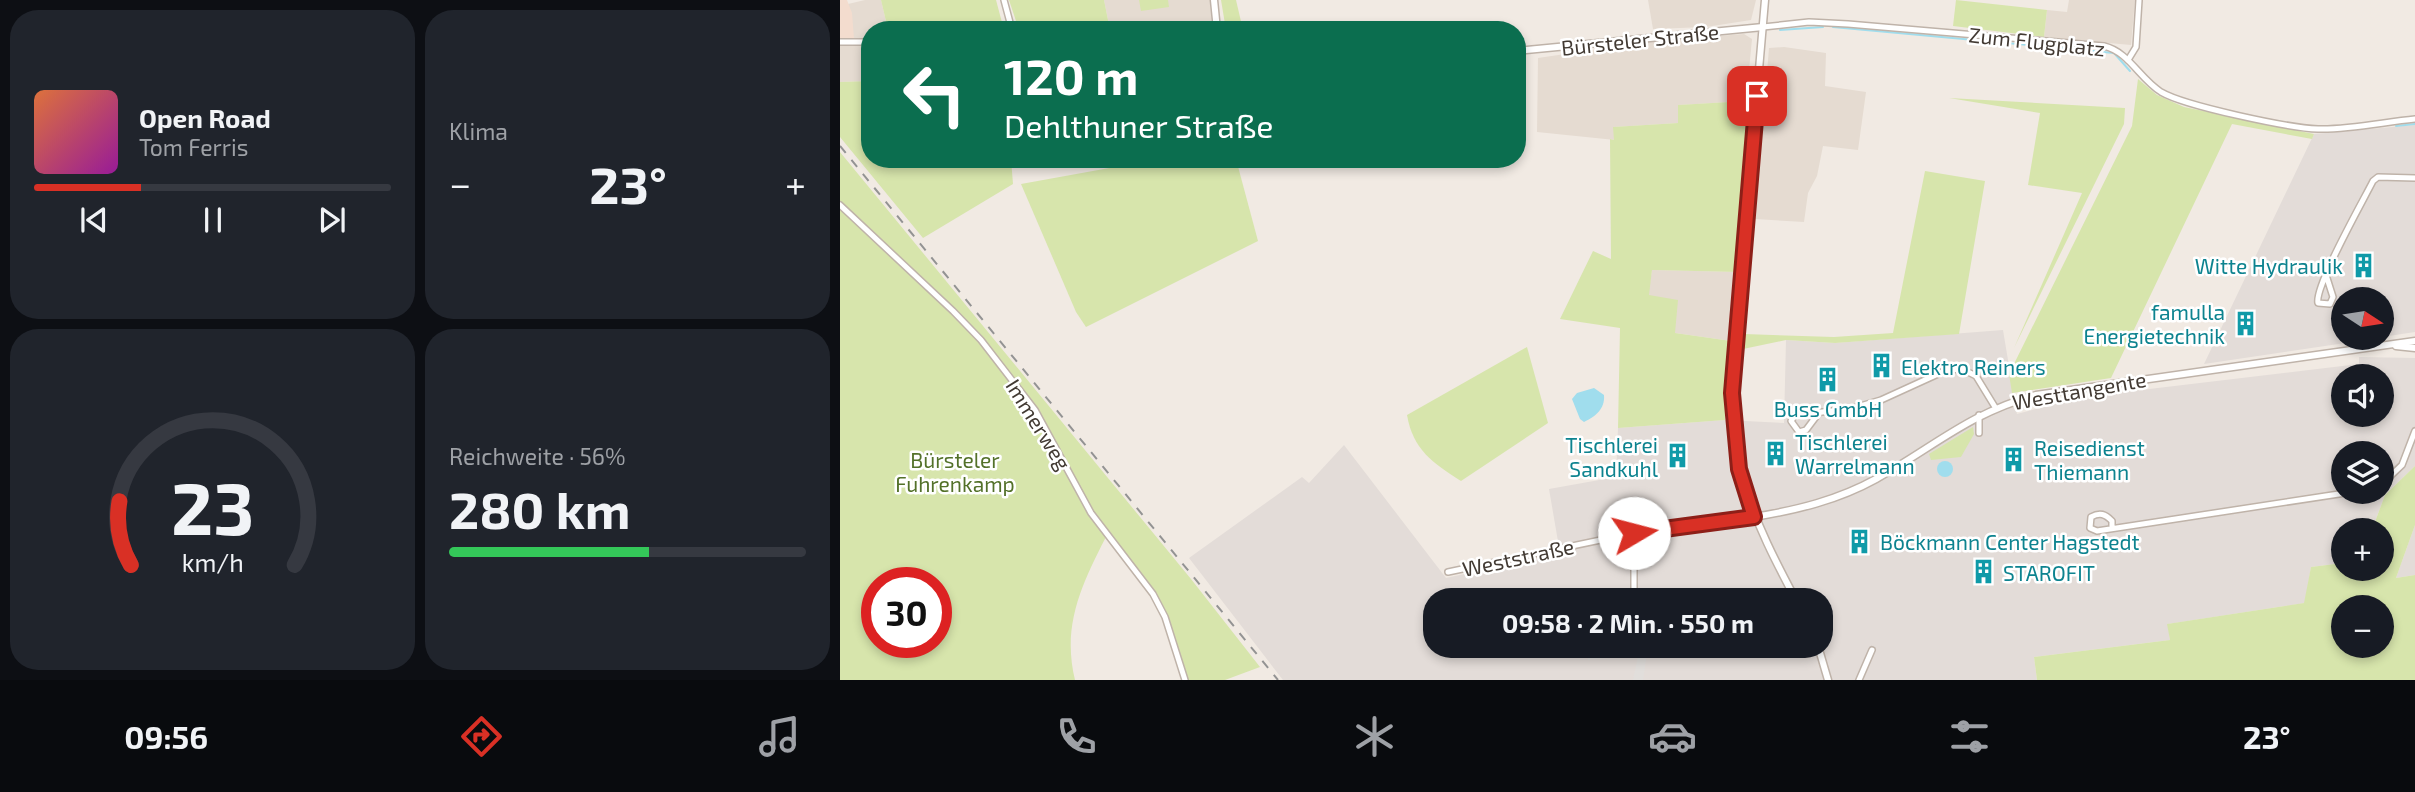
<!DOCTYPE html>
<html lang="de">
<head>
<meta charset="utf-8">
<style>
	body { margin:0; font-family:"Exo 2",sans-serif; background:#20242c; color:#f1f3f6; height:100vh; display:flex; flex-direction:column; font-size:26px; white-space:nowrap }
	* { box-sizing:border-box; margin:0 }
	p { font-size:23px; color:#9ea1a6 }
	.icon { flex:none; width:38px; height:38px; fill:none; stroke:currentColor; stroke-width:2; stroke-linecap:round; stroke-linejoin:round }
	.map { position:relative; flex:1; overflow:hidden }
	.drawer { display:flex; flex-direction:column; gap:10px; padding:10px; background:#0d0f14; width:840px }
	.drawer>* { flex:none }
	.top-card { position:absolute; left:21px; top:21px; width:665px; height:147px; border-radius:28px; box-shadow:0 4px 10px #0003; background:#0b6e4f; color:#fff; overflow:hidden }
	.needle { width:46px; rotate:102deg }
	.controls { position:absolute; left:1491px; top:287px; display:grid; gap:14px }
	.controls a { display:grid; place-items:center; width:63px; height:63px; border-radius:50%; background:#171b24; box-shadow:0 4px 10px #0003; font-size:35px }
	.speed { position:absolute; left:21px; top:567px; display:flex; gap:14px; font-size:35px; font-weight:700; text-align:center }
	.speed>* { display:grid; place-content:center; width:91px; height:91px; border-radius:50%; background:#171b24; box-shadow:0 4px 10px #0003; line-height:1 }
	.speed .limit { border:10px solid #d22; background:#fff; color:#111 }
	.pin { position:absolute; display:grid; place-items:center; width:60px; height:60px; color:#fff; margin:-30px; border-radius:14px; box-shadow:0 4px 10px #0006 }
	.me { position:absolute; width:77px; margin:-38px; rotate:82deg; stroke-linejoin:round; filter:drop-shadow(0 0 5px #0008) }
	.turn { display:flex; align-items:center; gap:24px; height:147px; padding:0 28px; font-size:32px }
	.turn .icon { width:91px; height:91px; stroke-width:2.5 }
	.turn b { display:block; font-size:49px; line-height:60px }
	.big { font-size:52px; font-weight:700; line-height:1.1 }
	.drawer .card { flex:1; display:flex; flex-direction:column; justify-content:center; gap:10px; min-width:0; padding:0 24px; border-radius:28px; background:#20242c }
	.drawer .dial { align-items:center; gap:0 }
	.dial svg { height:182px; overflow:visible; fill:none; stroke:#363941; stroke-width:7; stroke-linecap:round; text-anchor:middle }
	.dial text { fill:#f1f3f6; stroke:none }
	.song { display:flex; align-items:center; gap:21px }
	.cover { width:84px; height:84px; border-radius:10px; background:linear-gradient(135deg,hsl(20 70% 55%),hsl(300 70% 35%)) }
	.played { height:7px; border-radius:4px; background:linear-gradient(90deg,#d93025 30%,#363941 30%) }
	.keys { display:flex; justify-content:space-around; direction:ltr }
	.heat { display:flex; justify-content:space-between; align-items:center; font-size:38px; direction:ltr }
	.charge { height:10px; border-radius:5px; background:linear-gradient(90deg,#34c759 56%,#363941 0) }
	.drawer .tiles { flex:1; display:grid; gap:10px; grid-template-columns:repeat(2,1fr) }
	.trip { position:absolute; left:583px; top:588px; width:410px; height:70px; border-radius:28px; background:#171b24; box-shadow:0 4px 10px #0003; font-weight:700; line-height:70px; text-align:center }
	.dock { display:flex; height:112px; justify-content:space-around; align-items:center; background:#090b0e; color:#9ea1a6 }
	.dock .icon { width:49px; height:49px }
	.dock .selected { color:#d93025 }
	.dock b { font-size:32px; color:#f1f3f6 }
	main { display:flex; flex:1; min-height:0 }
	.map>svg:first-child { display:block }
	.residential { fill:#e5dbd1 }
	.commercial { fill:#f3dcce }
	.industrial { fill:#e3dcd8; fill-rule:evenodd }
	.green { fill:#d7e5ac; fill-rule:evenodd }
	.parking { fill:#e1dedb }
	.water { fill:#a0dded }
	.lines { fill:none; stroke-linecap:round; stroke-linejoin:round }
	.stream { stroke:#a0dded; stroke-width:2 }
	.minor-casing { stroke:#bfb3a9; stroke-width:8 }
	.tertiary-casing { stroke:#bfb3a9; stroke-width:9 }
	.minor { stroke:#fff; stroke-width:5 }
	.tertiary { stroke:#fff; stroke-width:6 }
	.rail { stroke:#939393; stroke-width:2; stroke-dasharray:9 9; stroke-linecap:butt }
	.route-casing { stroke:#8d1f18; stroke-width:18 }
	.route { stroke:#d93025; stroke-width:12 }
	.labels { text-anchor:middle; dominant-baseline:central; stroke-width:5; stroke-linejoin:round; paint-order:stroke }
	.street-label { font-size:21px; fill:#423a33; stroke:#fff }
	.culture-label { font-size:21px; fill:#0d838f; stroke:#fff; text-anchor:start }
	.park-label { font-size:21px; fill:#537129; stroke:#fff }
</style>
</head>
<body>
<main>
<section class="drawer">
<div class="tiles">
<div class="card">
<div class="song"><i class="cover"></i><div><b>Open Road</b><p>Tom Ferris</p></div></div>
<div class="played"></div>
<div class="keys"><svg class="icon" aria-label="previous" viewBox="0 0 24 24"><path d="M18 5L8 12l10 7zM5 5v14"/></svg><svg class="icon" aria-label="pause" viewBox="0 0 24 24"><path d="M8 5v14M16 5v14"/></svg><svg class="icon" aria-label="next" viewBox="0 0 24 24"><path d="M6 5l10 7-10 7zM19 5v14"/></svg></div>
</div>
<div class="card"><p>Klima</p>
<div class="heat"><a>−</a><b class="big">23°</b><a>+</a></div>
</div>
<div class="card dial"><svg viewBox="0 0 100 80">
<path d="M14 69A42 42 0 1 1 86 69"/>
<path d="M14 69A42 42 0 0 1 9 41" stroke="#d93025"/>
<text x="50" y="56" font-size="32" font-weight="700">23</text>
<text x="50" y="72" font-size="11">km/h</text>
</svg></div>
<div class="card"><p>Reichweite · 56%</p><b class="big">280 km</b><div class="charge"></div></div>
</div>
</section>
<div class="map">
<svg width="1575" height="680" viewBox="0 0 1575 680">
	<rect width="100%" height="100%" fill="#f1eae3"/>
	<g class="residential">
		<polygon points="25,0 41,0 48,30 30,30 30,81 0,82 0,46 14,46 8,4"/>
		<polygon points="264,0 370,0 372,30 270,30"/>
		<polygon points="808,0 916,0 911,20 866,27 813,29"/>
		<polygon points="1229,0 1295,0 1291,45 1204,37 1207,10 1227,12"/>
		<polygon points="904,34 912,39 906,101 839,105 838,123 774,127 775,140 697,132 698,58 813,41"/>
		<polygon points="944,47 986,53 985,86 1026,92 1018,150 983,146 977,176 968,193 964,222 915,219 929,48"/>
		<polygon points="812,270 898,272 891,341 835,333 808,295"/>
	</g>
	<polygon class="commercial" points="0,0 7,0 12,13 14,39 0,40"/>
	<g class="industrial">
		<polygon points="1575,125 1575,332 1542,337 1542,299 1503,299 1503,338 1539,338 1364,364 1474,134"/>
		<path d="M1163,330L1177,414L1242,397L1519,364V357L1575,358V466L1545,495L1532,530H1503V563L1471,567L1465,603L1328,624L1330,640L1194,657L1197,680H443L349,558L462,477L469,483L504,445L606,578L720,553L709,489L776,477L778,428L885,420L944,423L946,340L995,343ZM1503,376H1542V415H1503ZM1503,453H1542V492H1503ZM595,600H980V646H595Z"/>
		<polygon points="1575,525 1575,575 1556,578"/>
	</g>
	<g class="green">
		<polygon points="41,0 156,0 164,30 48,30"/>
		<polygon points="169,0 264,0 270,30 179,30"/>
		<polygon points="299,0 328,0 329,7 301,11"/>
		<polygon points="381,0 396,0 403,30 386,30"/>
		<polygon points="1116,0 1207,10 1204,37 1113,26"/>
		<polygon points="1298,79 1317,95 1344,107 1474,134 1472,139 1392,124 1271,378 1172,393 1169,374 1292,126"/>
		<polygon points="30,81 30,159 171,159 173,184 83,238 0,137 0,82"/>
		<polygon points="1109,98 1285,108 1284,124 1174,348 1242,193 1188,185 1200,113"/>
		<polygon points="906,101 911,119 898,272 812,270 809,295 838,300 835,333 891,341 885,420 778,428 780,328 720,319 753,251 771,259 770,139 774,140 773,127 838,123 838,105"/>
		<path d="M0,152L351,579L420,667L385,680H348L327,616L316,594L269,531C244,580 221,623 235,680H0ZM37,583H96V642H37Z"/>
		<polygon points="319,159 396,159 418,241 246,327 236,312 181,184"/>
		<polygon points="1085,171 1145,181 1119,334 995,343 946,340 903,349 904,334 994,337 1053,333"/>
		<path d="M687,347L708,423L621,481C593,463 573,450 567,415Z"/>
		<polygon points="1133,427 1134,434 1121,457 1091,460 1089,454"/>
		<path d="M1575,466V525L1556,578L1575,575V680H1197L1194,657L1330,640L1327,624L1464,603L1471,567L1503,563V569H1542V530H1532L1545,495ZM1503,607H1542V646H1503Z"/>
	</g>
	<g class="parking">
		<polygon points="746,646 780,646 781,657 748,660"/>
		<polygon points="800,646 808,646 803,680 793,680"/>
	</g>
	<g class="water">
		<path d="M754,388L764,395C765,409 756,416 744,422L740,419L732,399L737,393Z"/>
		<circle cx="1105" cy="469" r="8"/>
	</g>
	<g class="lines">
		<g class="stream">
			<polyline points="993,27 1274,53 1290,71"/>
			<polyline points="940,30 983,27"/>
			<polyline points="1321,94 1351,106"/>
			<polyline points="1556,126 1575,124"/>
		</g>
		<defs>
			<g id="minor">
				<polyline points="164,0 172,30"/>
				<path d="M923,27L969,22L1008,24L1264,46C1289,52 1299,78 1321,92C1345,106 1449,128 1478,129C1510,130 1544,122 1575,119"/>
				<polyline points="0,42 30,42"/>
				<polyline points="1288,60 1296,47 1299,0"/>
				<polyline points="0,205 113,311 141,340 195,410 251,513 313,594 325,617 345,680"/>
				<path d="M1486,275L1493,297L1490,304L1478,303C1474,287 1523,201 1533,181L1538,177L1575,178"/>
				<polyline points="978,414 966,430 959,432 951,421 955,415 1010,409 1041,400 1109,369 1124,370 1136,376 1155,407"/>
				<polyline points="1139,415 1139,433"/>
				<polyline points="1542,484 1562,465 1575,431"/>
				<path d="M1272,528V521C1265,514 1260,512 1251,517L1250,528L1257,531L1512,492"/>
				<polyline points="608,572 794,533 914,517"/>
				<polyline points="794,600 794,533"/>
				<polyline points="1019,680 1032,650"/>
			</g>
			<g id="tertiary">
				<polyline points="374,0 377,30"/>
				<path d="M925,0L893,371C888,466 913,519 956,600"/>
				<polyline points="677,51 923,27"/>
				<polyline points="1556,346 1575,348"/>
				<path d="M914,517C957,510 998,500 1036,479C1094,447 1129,413 1196,395L1575,341"/>
				<polyline points="978,646 988,680"/>
			</g>
		</defs>
		<use href="#minor" class="minor-casing"/>
		<use href="#tertiary" class="tertiary-casing"/>
		<use href="#minor" class="minor"/>
		<use href="#tertiary" class="tertiary"/>
		<polyline class="rail" points="0,146 438,680"/>
	</g>
	<g class="lines">
		<defs>
			<polyline id="route" points="794,533 914,517 899,469 892,393 917,96"/>
		</defs>
		<use href="#route" class="route-casing"/>
		<use href="#route" class="route"/>
	</g>
	<defs>
		<symbol id="building-bare" viewBox="-9 -9 18 18"><path d="M-4-6H4V6H1V3H-1V6H-4ZM-2.5-4.3h1.7v1.8h-1.7ZM.8-4.3h1.7v1.8H.8ZM-2.5-1h1.7V.8h-1.7ZM.8-1h1.7V.8H.8Z" fill="#0f9aa8" stroke="#fff" stroke-width="2.5" paint-order="stroke"/></symbol>
	</defs>
	<g fill-rule="evenodd">
		<use href="#building-bare" x="1506" y="248" width="35" height="35"/>
		<use href="#building-bare" x="1388" y="306" width="35" height="35"/>
		<use href="#building-bare" x="1024" y="348" width="35" height="35"/>
		<use href="#building-bare" x="970" y="362" width="35" height="35"/>
		<use href="#building-bare" x="918" y="436" width="35" height="35"/>
		<use href="#building-bare" x="820" y="438" width="35" height="35"/>
		<use href="#building-bare" x="1156" y="442" width="35" height="35"/>
		<use href="#building-bare" x="1002" y="524" width="35" height="35"/>
		<use href="#building-bare" x="1126" y="554" width="35" height="35"/>
	</g>
	<g class="labels">
		<g class="street-label">
			<text transform="translate(800 39) rotate(-6)">Bürsteler Straße</text>
			<text transform="translate(1197 41) rotate(6)">Zum Flugplatz</text>
			<text transform="translate(1239 390) rotate(-10)">Westtangente</text>
			<text transform="translate(199 424) rotate(58)">Immerweg</text>
			<text transform="translate(678 557) rotate(-12)">Weststraße</text>
		</g>
		<g class="culture-label">
			<text x="1503" y="265" text-anchor="end">Witte Hydraulik</text>
			<text x="1385" y="311" text-anchor="end">famulla<tspan x="1385" dy="24">Energietechnik</tspan></text>
			<text x="1061" y="366">Elektro Reiners</text>
			<text x="988" y="408" text-anchor="middle">Buss GmbH</text>
			<text x="955" y="441">Tischlerei<tspan x="955" dy="24">Warrelmann</tspan></text>
			<text x="818" y="444" text-anchor="end">Tischlerei<tspan x="818" dy="24">Sandkuhl</tspan></text>
			<text x="1194" y="447">Reisedienst<tspan x="1194" dy="24">Thiemann</tspan></text>
			<text x="1040" y="541">Böckmann Center Hagstedt</text>
			<text x="1163" y="572">STAROFIT</text>
		</g>
		<g class="park-label">
			<text x="115" y="459">Bürsteler<tspan x="115" dy="24">Fuhrenkamp</tspan></text>
		</g>
	</g>
</svg>
<div class="controls">
<a><svg class="needle" viewBox="-14 -14 28 28"><path d="M0-13l5 13h-10z" fill="#e53935"/><path d="M0 13l5-13h-10z" fill="#9ea1a6"/></svg></a>
<a><svg class="icon" aria-label="sound" viewBox="0 0 24 24"><path d="M4 9h4l5-4v14l-5-4H4zM17 9q2 3 0 6"/></svg></a>
<a><svg class="icon" aria-label="layers" viewBox="0 0 24 24"><path d="M12 4l9 5-9 5-9-5zM3 14l9 5 9-5"/></svg></a>
<a>+</a>
<a>−</a>
</div>
<div class="speed"><div class="limit">30</div></div>
<div class="pin" style="left:917px;top:96px;background:#d93025"><svg class="icon" aria-label="arrive" viewBox="0 0 24 24"><path d="M6 21V4h12l-3 4 3 4H6"/></svg></div>
<svg class="me" style="left:794px;top:533px" viewBox="-20 -20 40 40"><circle r="19" fill="#fff"/><path d="M0-13L10 11 0 6-10 11z" fill="#d93025"/></svg>
<div class="trip">09:58 · 2 Min. · 550 m</div>
<div class="top-card">
<div class="turn"><svg class="icon" aria-label="left" viewBox="0 0 24 24"><path d="M17 20v-9H6M10 6l-5 5 5 5"/></svg><div><b>120 m</b>Dehlthuner Straße</div></div>
</div>
</div>
</main>
<nav class="dock">
<b>09:56</b>
<svg class="icon selected" aria-label="directions" viewBox="0 0 24 24"><path d="M12 3l9 9-9 9-9-9zM9 14v-3h6M13 9l2 2-2 2"/></svg>
<svg class="icon" aria-label="music" viewBox="0 0 24 24"><path d="M9 18V5l10-2v13"/><circle cx="6" cy="18" r="3"/><circle cx="16" cy="16" r="3"/></svg>
<svg class="icon" aria-label="phone" viewBox="0 0 24 24"><path d="M5 4h4l2 5-3 2q2 4 5 5l2-3 5 2v4C11 20 4 13 5 4z"/></svg>
<svg class="icon" aria-label="climate" viewBox="0 0 24 24"><path d="M12 3v18M4 7l16 10M4 17L20 7"/></svg>
<svg class="icon" aria-label="car" viewBox="0 0 24 24"><path d="M5 17H2v-5l4-1 3-4h7l3 4 3 1v5h-3M9 17h6M6 11h13"/><circle cx="7" cy="17" r="2"/><circle cx="17" cy="17" r="2"/></svg>
<svg class="icon" aria-label="filters" viewBox="0 0 24 24"><path d="M4 7h16M4 17h16"/><circle cx="9" cy="7" r="2"/><circle cx="15" cy="17" r="2"/></svg>
<b>23°</b>
</nav>
</body>
</html>
